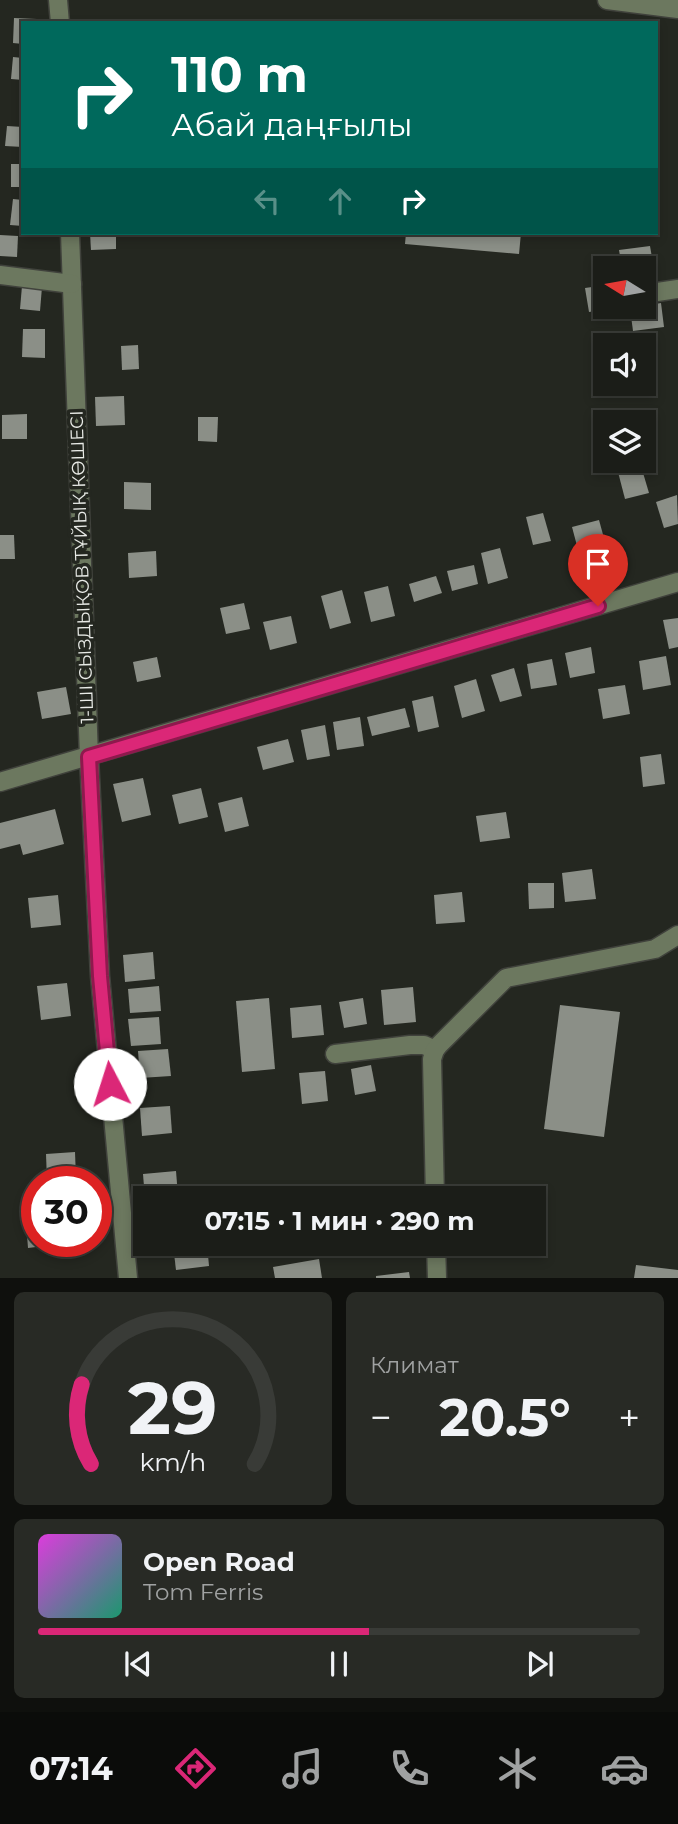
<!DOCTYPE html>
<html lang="ru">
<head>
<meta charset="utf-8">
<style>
	body { margin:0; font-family:Montserrat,sans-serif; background:#282a25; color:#f1f3f6; height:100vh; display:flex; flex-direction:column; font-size:26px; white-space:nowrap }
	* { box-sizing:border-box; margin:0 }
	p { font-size:23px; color:#a0a2a2 }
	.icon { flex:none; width:38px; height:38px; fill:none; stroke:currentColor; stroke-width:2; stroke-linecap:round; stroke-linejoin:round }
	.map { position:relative; height:1278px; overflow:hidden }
	.drawer { display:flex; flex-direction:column; gap:14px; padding:14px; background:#0f100d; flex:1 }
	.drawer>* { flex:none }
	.guide { position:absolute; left:21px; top:21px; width:637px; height:214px; border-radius:0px; box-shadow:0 4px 10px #0003,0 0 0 2px #393b37; background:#00695c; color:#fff; overflow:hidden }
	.needle { width:46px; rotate:281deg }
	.controls { position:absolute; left:593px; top:256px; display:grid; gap:14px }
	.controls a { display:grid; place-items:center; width:63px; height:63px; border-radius:0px; background:#1b1d18; box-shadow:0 4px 10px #0003,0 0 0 2px #393b37; font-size:35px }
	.speed { position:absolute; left:21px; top:1166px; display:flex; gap:14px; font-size:35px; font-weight:700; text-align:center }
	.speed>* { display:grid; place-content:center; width:91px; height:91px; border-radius:50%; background:#1b1d18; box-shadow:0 4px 10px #0003,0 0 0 2px #393b37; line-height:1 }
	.speed .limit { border:10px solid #d22; background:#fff; color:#111 }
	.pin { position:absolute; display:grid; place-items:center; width:60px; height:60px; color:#fff; margin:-72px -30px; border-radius:50% 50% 50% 0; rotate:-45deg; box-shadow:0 0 7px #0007 }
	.pin .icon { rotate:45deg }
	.me { position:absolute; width:77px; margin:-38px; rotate:355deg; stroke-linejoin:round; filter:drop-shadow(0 0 5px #0008) }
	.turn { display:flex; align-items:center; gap:24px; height:147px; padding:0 35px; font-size:32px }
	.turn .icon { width:91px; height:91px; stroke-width:2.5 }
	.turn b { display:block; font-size:49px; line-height:60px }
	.lanes { display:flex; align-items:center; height:66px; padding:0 35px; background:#0003; justify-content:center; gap:35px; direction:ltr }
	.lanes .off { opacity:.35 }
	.big { font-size:52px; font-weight:700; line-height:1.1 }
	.drawer .widget { flex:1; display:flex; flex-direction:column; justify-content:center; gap:10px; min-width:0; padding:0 24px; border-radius:10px; background:#282a25 }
	.drawer .dial { align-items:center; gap:0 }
	.dial svg { height:182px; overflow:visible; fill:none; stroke:#393b37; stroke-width:7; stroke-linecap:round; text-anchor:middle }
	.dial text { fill:#f1f3f6; stroke:none }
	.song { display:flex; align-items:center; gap:21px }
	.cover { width:84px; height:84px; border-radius:10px; background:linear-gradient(135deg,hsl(300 70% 55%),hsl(160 70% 35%)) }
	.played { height:7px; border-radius:4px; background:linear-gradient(90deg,#db2777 55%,#393b37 55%) }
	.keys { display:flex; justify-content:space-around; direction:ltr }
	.heat { display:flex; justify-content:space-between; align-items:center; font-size:38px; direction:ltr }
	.drawer .tiles { flex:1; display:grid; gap:14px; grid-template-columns:1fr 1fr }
	.widget:last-child { grid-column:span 2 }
	.trip { position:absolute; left:133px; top:1186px; width:413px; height:70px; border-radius:0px; background:#1b1d18; box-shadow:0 4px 10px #0003,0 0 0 2px #393b37; font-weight:700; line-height:70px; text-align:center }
	.menu { display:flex; height:112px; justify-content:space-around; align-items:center; background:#0b0c0a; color:#a0a2a2 }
	.menu .icon { width:49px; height:49px }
	.menu .current { color:#db2777 }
	.menu b { font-size:32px; color:#f1f3f6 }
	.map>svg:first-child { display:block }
	.building { fill:#8b8f87 }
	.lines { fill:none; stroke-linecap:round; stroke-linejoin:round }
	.minor-casing { stroke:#40423c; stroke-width:21 }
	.minor { stroke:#6c785f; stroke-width:18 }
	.route-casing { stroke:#8e194d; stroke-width:18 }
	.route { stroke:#db2777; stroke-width:12 }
	.labels { text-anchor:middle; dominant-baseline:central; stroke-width:7; stroke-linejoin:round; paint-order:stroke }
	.street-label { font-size:18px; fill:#e9ebe7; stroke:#242720 }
</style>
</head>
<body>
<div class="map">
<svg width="678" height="1278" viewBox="0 0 678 1278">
	<rect width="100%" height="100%" fill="#242720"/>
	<g class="building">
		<polygon points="14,18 37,19 37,23 23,23 23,44 13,43"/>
		<polygon points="13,57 23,58 23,80 11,79"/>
		<polygon points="7,126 23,127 23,147 5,146"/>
		<rect x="11" y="164" width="12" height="23"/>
		<polygon points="13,199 23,200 23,226 10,225"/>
		<polygon points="90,233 116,233 116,249 91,250"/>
		<polygon points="406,233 521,233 519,254 405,244"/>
		<polygon points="0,235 18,236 17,257 0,256"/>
		<polygon points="650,246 654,269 644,270 644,268 622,268 619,250"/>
		<polygon points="606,285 606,306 616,306 616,308 589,312 585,288"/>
		<polygon points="22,286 42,287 40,311 20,309"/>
		<polygon points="661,303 664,327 633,331 630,308"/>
		<polygon points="23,329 45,329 45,358 22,357"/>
		<polygon points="138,345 139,369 122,370 121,346"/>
		<polygon points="124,396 125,425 96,426 95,397"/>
		<polygon points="27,414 27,439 2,439 2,415"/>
		<polygon points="198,417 218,417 217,442 198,441"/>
		<polygon points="641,466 649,493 625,499 618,472"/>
		<polygon points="124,482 151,483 151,510 124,509"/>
		<polygon points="677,495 678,524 664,528 656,502"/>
		<polygon points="543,513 551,541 533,545 526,517"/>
		<polygon points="599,520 607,549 580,557 572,527"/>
		<polygon points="0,535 14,535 15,559 0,559"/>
		<polygon points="500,548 508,578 488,584 481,553"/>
		<polygon points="156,551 157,576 129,578 128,553"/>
		<polygon points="474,565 478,584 452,591 447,571"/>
		<polygon points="436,576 442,593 414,602 409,584"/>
		<polygon points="388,586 395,616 371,622 364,592"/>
		<polygon points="342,590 351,623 330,629 321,596"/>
		<polygon points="244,603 250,629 226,634 220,608"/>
		<polygon points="291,616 297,643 270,650 263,622"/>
		<polygon points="678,618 678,647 669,649 663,620"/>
		<polygon points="591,647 595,673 570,678 565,653"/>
		<polygon points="666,656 671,685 643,690 639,661"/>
		<polygon points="157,657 161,677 137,682 133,662"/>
		<polygon points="552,659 557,685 531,689 527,664"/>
		<polygon points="514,668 522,696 500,702 491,675"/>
		<polygon points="476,679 485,711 462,718 454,686"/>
		<polygon points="625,685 630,714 603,719 598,689"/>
		<polygon points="66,687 71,714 42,719 37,692"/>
		<polygon points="433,696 439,727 418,732 412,701"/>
		<polygon points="405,708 410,727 372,736 367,717"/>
		<polygon points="360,717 364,746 337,750 333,722"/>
		<polygon points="325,725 330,756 307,760 301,730"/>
		<polygon points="288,739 294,762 263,770 257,747"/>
		<polygon points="661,754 665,784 643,787 640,757"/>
		<polygon points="143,778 151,815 122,822 113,784"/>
		<polygon points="201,788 208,817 179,824 172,795"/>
		<polygon points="242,797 249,826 225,832 218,803"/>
		<polygon points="55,809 64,844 23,855 20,844 0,849 0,823"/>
		<polygon points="506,812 510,838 480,842 476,816"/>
		<polygon points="592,869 596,899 565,902 562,873"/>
		<polygon points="528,883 554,883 554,908 529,909"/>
		<polygon points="462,892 465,922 436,924 434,895"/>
		<polygon points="58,895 61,925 31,928 28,898"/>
		<polygon points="153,952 155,979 125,982 123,955"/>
		<polygon points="67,983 71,1016 41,1020 37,986"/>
		<polygon points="159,986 161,1011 130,1013 128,989"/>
		<polygon points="413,987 416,1022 384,1025 381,990"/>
		<polygon points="269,998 275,1069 242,1072 236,1001"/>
		<polygon points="363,998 367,1024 344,1028 339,1002"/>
		<polygon points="321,1005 324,1035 292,1038 290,1008"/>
		<polygon points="560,1005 620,1012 604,1137 544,1129"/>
		<polygon points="159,1017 161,1044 131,1046 128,1019"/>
		<polygon points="168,1049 171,1076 140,1078 138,1051"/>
		<polygon points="371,1065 376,1091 355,1095 351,1069"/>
		<polygon points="325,1071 328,1101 302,1104 299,1073"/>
		<polygon points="170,1106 172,1133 142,1136 140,1108"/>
		<polygon points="75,1152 76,1179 47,1180 46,1154"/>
		<polygon points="176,1171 178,1196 145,1199 143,1174"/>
		<polygon points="37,1221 37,1241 53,1241 53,1245 28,1248 26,1222"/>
		<polygon points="207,1244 209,1266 176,1270 173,1245"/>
		<polygon points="319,1259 322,1278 275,1278 273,1267"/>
		<polygon points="636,1265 678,1270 678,1278 634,1278"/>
		<polygon points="409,1272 410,1278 376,1278 376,1276"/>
	</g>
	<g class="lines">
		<defs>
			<g id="minor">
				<polyline points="58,0 60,23"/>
				<polyline points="607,0 678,9"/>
				<polyline points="70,233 89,757 100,976 128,1278"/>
				<polyline points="0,275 72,284"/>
				<polyline points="644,294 678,289"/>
				<polyline points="0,782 678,582"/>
				<polyline points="335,1054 410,1045 424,1045 435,1050"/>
				<polyline points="435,1199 432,1059 435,1050 439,1045 506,978 655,949 678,935"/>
				<polyline points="436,1244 437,1278"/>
			</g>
		</defs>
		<use href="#minor" class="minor-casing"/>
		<use href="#minor" class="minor"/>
	</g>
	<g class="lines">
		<defs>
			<polyline id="route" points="110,1084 100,976 89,757 598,606"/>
		</defs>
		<use href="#route" class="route-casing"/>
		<use href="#route" class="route"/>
	</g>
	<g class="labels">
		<g class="street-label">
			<text transform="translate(82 567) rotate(-92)">1-ШІ СЫЗДЫҚОВ ТҰЙЫҚ КӨШЕСІ</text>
		</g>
	</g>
</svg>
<div class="controls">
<a><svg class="needle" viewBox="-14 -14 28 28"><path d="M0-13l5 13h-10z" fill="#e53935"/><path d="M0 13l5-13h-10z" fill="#a0a2a2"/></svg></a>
<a><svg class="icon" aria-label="sound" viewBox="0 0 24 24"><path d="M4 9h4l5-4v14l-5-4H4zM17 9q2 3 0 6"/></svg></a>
<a><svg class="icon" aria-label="layers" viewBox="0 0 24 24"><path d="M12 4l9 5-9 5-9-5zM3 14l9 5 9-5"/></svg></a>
</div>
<div class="speed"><div class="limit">30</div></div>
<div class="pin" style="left:598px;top:606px;background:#d93025"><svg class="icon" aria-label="arrive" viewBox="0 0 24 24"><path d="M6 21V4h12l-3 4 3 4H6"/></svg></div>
<svg class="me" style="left:110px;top:1084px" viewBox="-20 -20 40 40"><circle r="19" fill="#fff"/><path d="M0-13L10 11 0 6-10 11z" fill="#db2777"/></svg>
<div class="trip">07:15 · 1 мин · 290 m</div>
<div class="guide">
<div class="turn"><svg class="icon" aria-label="right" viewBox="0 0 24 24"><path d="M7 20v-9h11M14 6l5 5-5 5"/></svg><div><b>110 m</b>Абай даңғылы</div></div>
<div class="lanes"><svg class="icon off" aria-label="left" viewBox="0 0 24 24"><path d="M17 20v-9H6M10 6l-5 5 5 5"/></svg><svg class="icon off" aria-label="ahead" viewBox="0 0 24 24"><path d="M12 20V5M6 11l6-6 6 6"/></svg><svg class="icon" aria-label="right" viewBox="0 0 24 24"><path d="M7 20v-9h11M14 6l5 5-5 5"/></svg></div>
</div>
</div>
<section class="drawer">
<div class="tiles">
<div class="widget dial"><svg viewBox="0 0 100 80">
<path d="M14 69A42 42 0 1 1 86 69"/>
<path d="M14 69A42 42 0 0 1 10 34" stroke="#db2777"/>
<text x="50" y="56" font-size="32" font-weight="700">29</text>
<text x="50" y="72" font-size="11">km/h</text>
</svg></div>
<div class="widget"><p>Климат</p>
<div class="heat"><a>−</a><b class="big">20.5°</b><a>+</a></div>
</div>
<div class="widget">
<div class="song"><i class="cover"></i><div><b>Open Road</b><p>Tom Ferris</p></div></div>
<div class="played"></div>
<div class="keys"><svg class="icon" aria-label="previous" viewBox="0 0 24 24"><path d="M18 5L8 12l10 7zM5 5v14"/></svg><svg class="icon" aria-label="pause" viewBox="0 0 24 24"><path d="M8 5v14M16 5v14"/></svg><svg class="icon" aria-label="next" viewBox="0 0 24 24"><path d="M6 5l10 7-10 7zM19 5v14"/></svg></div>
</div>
</div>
</section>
<nav class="menu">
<b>07:14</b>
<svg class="icon current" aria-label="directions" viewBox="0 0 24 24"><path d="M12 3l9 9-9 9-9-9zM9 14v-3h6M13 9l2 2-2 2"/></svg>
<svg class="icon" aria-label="music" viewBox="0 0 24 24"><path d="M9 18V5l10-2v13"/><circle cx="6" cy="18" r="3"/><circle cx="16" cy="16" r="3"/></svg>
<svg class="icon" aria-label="phone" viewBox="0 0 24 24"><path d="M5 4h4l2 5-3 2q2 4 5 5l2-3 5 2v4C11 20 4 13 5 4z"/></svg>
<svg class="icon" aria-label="climate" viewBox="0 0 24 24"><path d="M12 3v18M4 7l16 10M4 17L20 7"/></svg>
<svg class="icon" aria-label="car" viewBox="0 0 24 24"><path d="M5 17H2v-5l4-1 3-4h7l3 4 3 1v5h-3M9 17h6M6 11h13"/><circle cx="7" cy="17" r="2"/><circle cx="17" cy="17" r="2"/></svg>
</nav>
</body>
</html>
